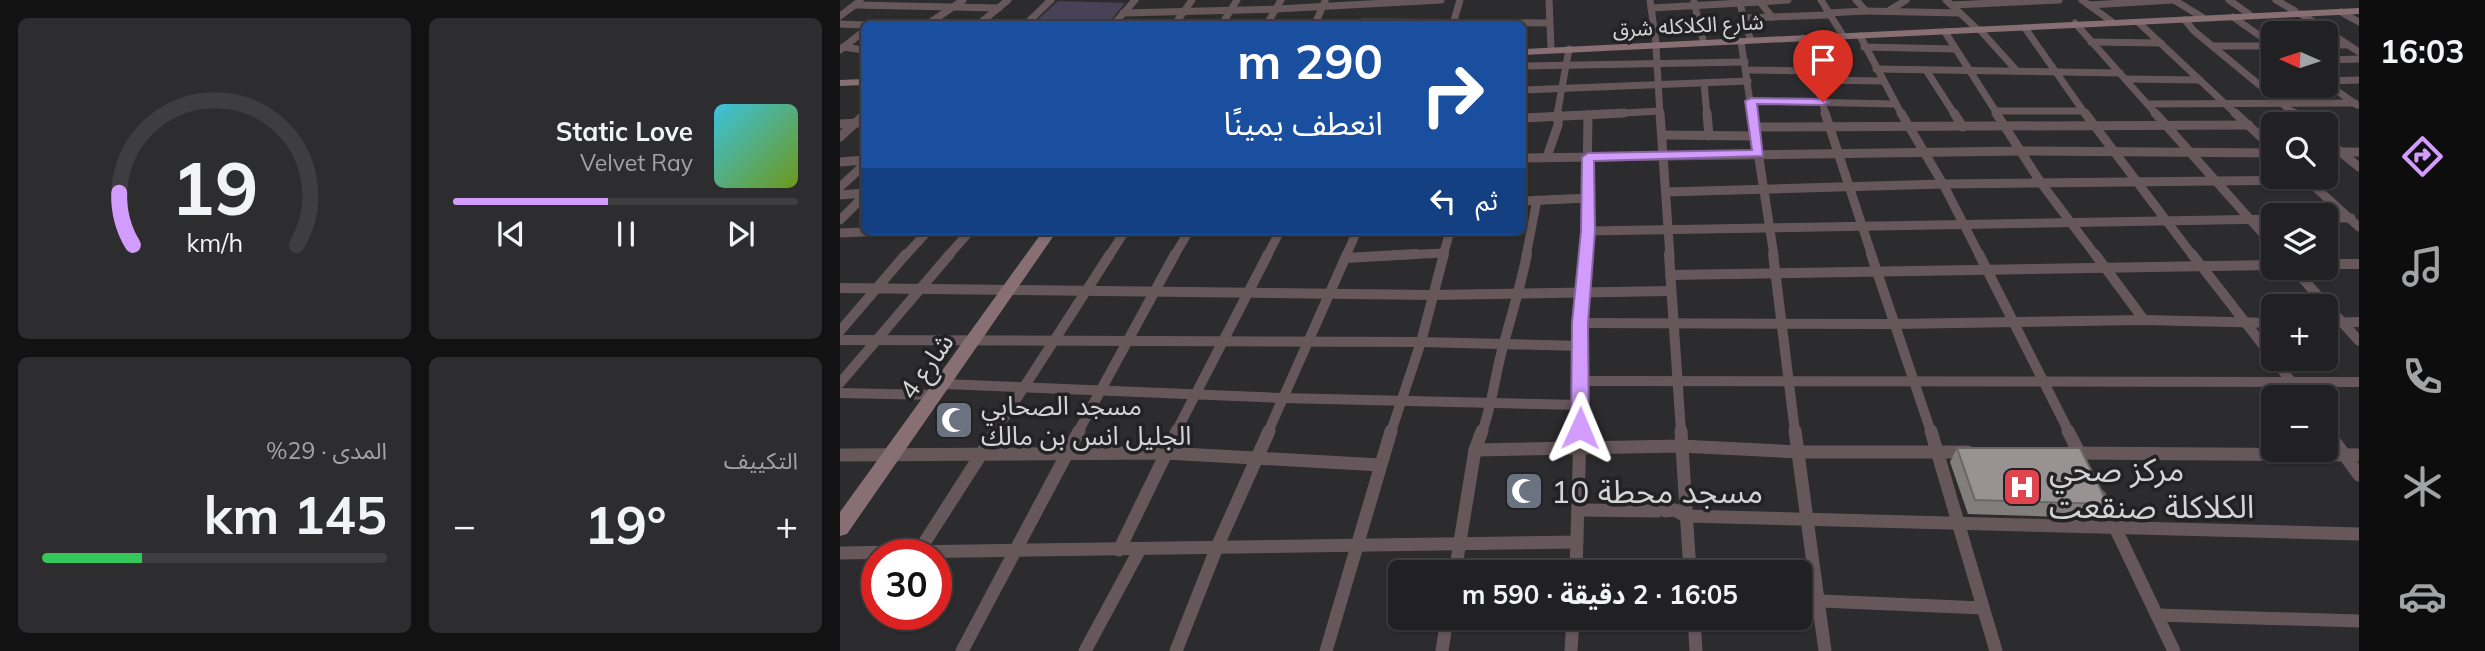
<!DOCTYPE html>
<html lang="ar">
<head>
<meta charset="utf-8">
<style>
	body { margin:0; font-family:Mulish,"Noto Sans Arabic",sans-serif; background:#2d2d2f; color:#f1f3f6; direction:rtl; height:100vh; display:flex; flex-direction:column; font-size:26px; white-space:nowrap }
	* { box-sizing:border-box; margin:0 }
	p { font-size:23px; color:#a2a3a5 }
	.icon { flex:none; width:38px; height:38px; fill:none; stroke:currentColor; stroke-width:2; stroke-linecap:round; stroke-linejoin:round }
	.map { position:relative; flex:1; overflow:hidden; direction:ltr }
	.drawer { display:flex; flex-direction:column; gap:18px; padding:18px; background:#121213; width:840px }
	.drawer>* { flex:none }
	.guide { position:absolute; left:21px; top:21px; width:665px; height:214px; border-radius:10px; box-shadow:0 2px 5px #0004,0 0 0 2px #3e3e40; direction:rtl; background:#1a4fa0; color:#fff; overflow:hidden }
	.needle { width:46px; rotate:273deg }
	.tools { position:absolute; left:1421px; top:21px; display:grid; gap:14px }
	.tools a { display:grid; place-items:center; width:77px; height:77px; border-radius:10px; background:#212022; box-shadow:0 2px 5px #0004,0 0 0 2px #3e3e40; font-size:35px }
	.speed { position:absolute; left:21px; top:539px; display:flex; gap:14px; font-size:35px; font-weight:700; text-align:center }
	.speed>* { display:grid; place-content:center; width:91px; height:91px; border-radius:50%; background:#212022; box-shadow:0 2px 5px #0004,0 0 0 2px #3e3e40; line-height:1 }
	.speed .limit { border:10px solid #d22; background:#fff; color:#111 }
	.pin { position:absolute; display:grid; place-items:center; width:60px; height:60px; color:#fff; margin:-72px -30px; border-radius:50% 50% 50% 0; rotate:-45deg; box-shadow:0 0 7px #0007 }
	.pin .icon { rotate:45deg }
	.me { position:absolute; width:77px; margin:-38px; rotate:1deg; stroke-linejoin:round; filter:drop-shadow(0 0 5px #0008) }
	.turn { display:flex; align-items:center; gap:24px; height:147px; padding:0 28px; font-size:32px }
	.turn .icon { width:91px; height:91px; stroke-width:2.5 }
	.turn b { display:block; font-size:49px; line-height:60px }
	.then { display:flex; align-items:center; height:66px; padding:0 28px; background:#0003; gap:14px; font-size:26px }
	.big { font-size:52px; font-weight:700; line-height:1.1 }
	.drawer .card { flex:1; display:flex; flex-direction:column; justify-content:center; gap:10px; min-width:0; padding:0 24px; border-radius:10px; background:#2d2d2f }
	.drawer .dial { align-items:center; gap:0 }
	.dial svg { height:182px; overflow:visible; fill:none; stroke:#3e3e40; stroke-width:7; stroke-linecap:round; text-anchor:middle }
	.dial text { fill:#f1f3f6; stroke:none }
	.song { display:flex; align-items:center; gap:21px }
	.cover { width:84px; height:84px; border-radius:10px; background:linear-gradient(135deg,hsl(190 70% 55%),hsl(80 70% 35%)) }
	.played { height:7px; border-radius:4px; background:linear-gradient(90deg,#d29cfd 45%,#3e3e40 45%) }
	.keys { display:flex; justify-content:space-around; direction:ltr }
	.heat { display:flex; justify-content:space-between; align-items:center; font-size:38px; direction:ltr }
	.charge { height:10px; border-radius:5px; background:linear-gradient(90deg,#34c759 29%,#3e3e40 0) }
	.drawer .tiles { flex:1; display:grid; gap:18px; grid-template-columns:repeat(2,1fr) }
	.trip { position:absolute; left:548px; top:560px; width:424px; height:70px; border-radius:10px; background:#212022; box-shadow:0 2px 5px #0004,0 0 0 2px #3e3e40; font-weight:700; line-height:70px; text-align:center; direction:rtl }
	main { display:flex; flex:1; min-height:0 }
	.tabs { display:flex; flex-direction:column; width:126px; justify-content:space-around; align-items:center; background:#0d0d0e; color:#a2a3a5 }
	.tabs .icon { width:49px; height:49px }
	.tabs .active { color:#d29cfd }
	.tabs b { font-size:32px; color:#f1f3f6 }
	.map>svg:first-child { display:block }
	.green { fill:#474256 }
	.lines { fill:none; stroke-linecap:round; stroke-linejoin:round }
	.street-far3 { stroke:#66575a; stroke-width:7 }
	.street-far2 { stroke:#66575a; stroke-width:9 }
	.street-far1 { stroke:#66575a; stroke-width:10 }
	.street { stroke:#66575a; stroke-width:13 }
	.secondary { fill:#876f74; fill-rule:evenodd }
	.wall { fill:#837e7e }
	.building { fill:#989392; stroke:#6a6766; stroke-width:2 }
	.route { fill:#d29cfd; stroke:#8865a4; stroke-width:2 }
	.labels { text-anchor:middle; dominant-baseline:central; stroke-width:7; stroke-linejoin:round; paint-order:stroke }
	.far-street-label { font-size:21px; fill:#d4d4d6; stroke:#222124 }
	.street-label { font-size:26px; fill:#d4d4d6; stroke:#222124 }
	.poi-label { font-size:26px; fill:#d4d4d6; stroke:#222124; text-anchor:start }
	.near-poi-label { font-size:32px; fill:#d4d4d6; stroke:#222124; text-anchor:start }
</style>
</head>
<body>
<main>
<nav class="tabs">
<b>16:03</b>
<svg class="icon active" aria-label="directions" viewBox="0 0 24 24"><path d="M12 3l9 9-9 9-9-9zM9 14v-3h6M13 9l2 2-2 2"/></svg>
<svg class="icon" aria-label="music" viewBox="0 0 24 24"><path d="M9 18V5l10-2v13"/><circle cx="6" cy="18" r="3"/><circle cx="16" cy="16" r="3"/></svg>
<svg class="icon" aria-label="phone" viewBox="0 0 24 24"><path d="M5 4h4l2 5-3 2q2 4 5 5l2-3 5 2v4C11 20 4 13 5 4z"/></svg>
<svg class="icon" aria-label="climate" viewBox="0 0 24 24"><path d="M12 3v18M4 7l16 10M4 17L20 7"/></svg>
<svg class="icon" aria-label="car" viewBox="0 0 24 24"><path d="M5 17H2v-5l4-1 3-4h7l3 4 3 1v5h-3M9 17h6M6 11h13"/><circle cx="7" cy="17" r="2"/><circle cx="17" cy="17" r="2"/></svg>
</nav>
<div class="map">
<svg width="1519" height="651" viewBox="0 0 1519 651">
	<rect width="100%" height="100%" fill="#2c2b2e"/>
	<polygon class="green" points="218,1 285,3 268,24 193,24"/>
	<g class="lines">
		<g class="street-far3">
			<polyline points="709,0 711,47"/>
			<polyline points="810,0 816,43"/>
			<polyline points="981,0 1002,34"/>
			<polyline points="1106,0 1136,28"/>
			<polyline points="1242,0 1271,21"/>
			<polyline points="1334,0 1362,17"/>
			<polyline points="1389,0 1409,14"/>
			<polyline points="1436,0 1455,11"/>
			<polyline points="854,2 863,40"/>
			<polyline points="900,4 910,38"/>
			<polyline points="15,5 159,8"/>
			<polyline points="1112,5 1219,0"/>
			<polyline points="1249,5 1334,0"/>
			<polyline points="811,8 920,2"/>
			<polyline points="1050,10 1066,0"/>
			<polyline points="1026,11 1120,13"/>
			<polyline points="1501,12 1519,22"/>
			<polyline points="283,13 437,9 601,0"/>
			<polyline points="987,13 1026,11 1016,0"/>
			<polyline points="1461,14 1519,52"/>
			<polyline points="0,16 20,1"/>
			<polyline points="932,17 920,2 948,0"/>
			<polyline points="1393,17 1433,45"/>
			<polyline points="905,18 988,15"/>
			<polyline points="1345,20 1354,31 1456,115"/>
			<polyline points="523,22 709,23"/>
			<polyline points="1235,23 1317,115"/>
			<polyline points="1299,23 1397,115"/>
			<polyline points="0,24 24,25"/>
			<polyline points="88,24 123,0"/>
			<polyline points="139,24 168,0"/>
			<polyline points="186,24 211,0"/>
			<polyline points="274,24 295,0"/>
			<polyline points="335,24 352,0"/>
			<polyline points="382,24 397,0"/>
			<polyline points="427,24 441,0"/>
			<polyline points="475,24 485,1"/>
			<polyline points="613,24 620,0"/>
			<polyline points="1185,28 1246,115"/>
			<polyline points="1140,30 1177,71"/>
			<polyline points="1105,32 1158,115"/>
			<polyline points="1020,36 1062,115"/>
			<polyline points="963,38 986,115"/>
			<polyline points="901,42 912,115"/>
			<polyline points="1251,42 1321,43"/>
			<polyline points="1486,45 1507,45"/>
			<polyline points="816,46 820,115"/>
			<polyline points="1373,46 1433,46"/>
			<polyline points="3,47 24,50"/>
			<polyline points="1024,47 1115,49"/>
			<polyline points="0,50 24,31"/>
			<polyline points="1486,60 1519,59"/>
			<polyline points="682,66 905,62"/>
			<polyline points="1036,69 1280,73"/>
			<polyline points="907,70 974,71"/>
			<polyline points="1086,70 1115,115"/>
			<polyline points="1286,79 1360,80"/>
			<polyline points="978,80 1042,81"/>
			<polyline points="1486,81 1519,80"/>
			<polyline points="864,83 867,115"/>
			<polyline points="1486,83 1517,105"/>
			<polyline points="682,90 908,81"/>
			<polyline points="911,101 1055,104"/>
			<polyline points="1308,104 1515,103"/>
			<polyline points="1156,111 1241,111"/>
			<polyline points="717,115 729,49"/>
			<polyline points="749,115 820,111"/>
		</g>
		<g class="street-far2">
			<polyline points="820,113 830,256"/>
			<polyline points="867,113 869,136"/>
			<polyline points="912,113 934,256"/>
			<polyline points="985,113 1032,256"/>
			<polyline points="1061,113 1103,184 1140,256"/>
			<polyline points="1114,113 1123,127"/>
			<polyline points="1156,113 1201,183 1256,256"/>
			<polyline points="1245,113 1353,256"/>
			<polyline points="1315,113 1433,245"/>
			<polyline points="1395,113 1433,148"/>
			<polyline points="1454,113 1468,124"/>
			<polyline points="682,118 784,113"/>
			<polyline points="0,124 18,123"/>
			<polyline points="915,127 1409,125"/>
			<polyline points="822,135 916,136"/>
			<polyline points="0,137 24,115"/>
			<polyline points="1486,140 1519,167"/>
			<polyline points="1486,152 1519,152"/>
			<polyline points="707,157 718,125 718,113"/>
			<polyline points="682,158 1181,151 1433,153"/>
			<polyline points="0,162 24,160"/>
			<polyline points="1464,177 1519,227"/>
			<polyline points="0,187 24,165"/>
			<polyline points="826,192 1103,184 1467,180"/>
			<polyline points="0,195 24,193"/>
			<polyline points="682,201 748,198"/>
			<polyline points="1486,218 1511,218"/>
			<polyline points="0,220 24,196"/>
			<polyline points="748,231 1433,219"/>
			<polyline points="0,233 44,231"/>
			<polyline points="65,256 88,231"/>
			<polyline points="108,256 130,231"/>
			<polyline points="269,256 285,231"/>
			<polyline points="334,256 349,231"/>
			<polyline points="427,256 440,231"/>
			<polyline points="506,256 517,231"/>
			<polyline points="542,256 604,253"/>
			<polyline points="603,256 610,231"/>
			<polyline points="686,256 697,200"/>
			<polyline points="746,256 748,115"/>
		</g>
		<g class="street-far1">
			<polyline points="829,254 841,432"/>
			<polyline points="933,254 955,432"/>
			<polyline points="1031,254 1091,432"/>
			<polyline points="1139,254 1229,432"/>
			<polyline points="1255,254 1304,320"/>
			<polyline points="1352,254 1433,358"/>
			<polyline points="506,258 576,254"/>
			<polyline points="1486,264 1519,264"/>
			<polyline points="1453,268 1519,341"/>
			<polyline points="830,275 1433,265"/>
			<polyline points="0,288 592,295 830,291"/>
			<polyline points="741,323 1054,324 1304,320 1433,323"/>
			<polyline points="1486,323 1519,322"/>
			<polyline points="0,331 66,254"/>
			<polyline points="0,340 581,342 741,346"/>
			<polyline points="1434,359 1463,397"/>
			<polyline points="741,381 1519,382"/>
			<polyline points="0,383 110,254"/>
			<polyline points="104,384 442,398 740,405"/>
			<polyline points="0,393 96,395"/>
			<polyline points="1486,429 1488,432"/>
			<polyline points="155,432 270,254"/>
			<polyline points="238,432 335,254"/>
			<polyline points="336,432 428,254"/>
			<polyline points="428,432 507,254"/>
			<polyline points="551,432 581,342 604,254"/>
			<path d="M642,432C653,403 655,373 664,343C672,313 681,285 687,254"/>
			<polyline points="740,432 741,323 746,254"/>
		</g>
		<g class="street">
			<polyline points="841,431 850,572"/>
			<polyline points="955,431 985,651"/>
			<polyline points="1091,431 1156,651"/>
			<polyline points="1228,431 1241,456"/>
			<polyline points="1487,431 1519,475"/>
			<polyline points="635,450 841,446 958,452 1128,452"/>
			<polyline points="1228,453 1519,455"/>
			<polyline points="0,455 325,453 540,465"/>
			<polyline points="1260,496 1334,651"/>
			<polyline points="740,510 817,511"/>
			<polyline points="825,511 835,510 845,516 1519,534"/>
			<polyline points="279,550 337,431"/>
			<polyline points="79,551 156,431"/>
			<polyline points="0,553 737,542"/>
			<polyline points="615,572 635,450 642,431"/>
			<polyline points="736,572 740,431"/>
			<polyline points="959,600 1142,608"/>
			<polyline points="1317,615 1519,621"/>
			<polyline points="854,618 856,651"/>
			<polyline points="122,651 239,431"/>
			<polyline points="245,651 300,549"/>
			<polyline points="336,651 377,547 429,431"/>
			<polyline points="486,651 551,431"/>
			<polyline points="602,651 607,618"/>
			<polyline points="731,651 733,618"/>
		</g>
		<g class="secondary">
			<polygon points="1519,8 1519,14 682,55 682,49"/>
			<polygon points="24,79 24,85 0,86 0,80"/>
			<polygon points="203,231 217,231 7,534 0,536 0,512"/>
		</g>
	</g>
	<polygon class="wall" points="1117,448 1268,504 1258,518 1128,514 1110,462"/>
	<polygon class="building" points="1117,448 1240,448 1268,504 1135,500"/>
	<polygon class="route" points="911,98 983,99 989,102 983,105 917,104 923,156 754,161 755,231 748,323 749,428 746,432 734,432 731,428 732,323 741,231 742,157 748,153 912,150 905,101"/>
	<defs>
		<symbol id="mosque-square" viewBox="-11 -11 22 22"><rect x="-9" y="-9" width="18" height="18" rx="4" fill="#6b7280" stroke="#222124"/><path d="M3.5-4.9A6 6 0 1 0 3.5 4.9A5 5 0 1 1 3.5-4.9Z" fill="#fff"/></symbol>
		<symbol id="hospital-square" viewBox="-11 -11 22 22"><rect x="-9" y="-9" width="18" height="18" rx="4" fill="#e0444e" stroke="#222124"/><path d="M-5-5h3v3.5h4V-5h3V5h-3V1.5h-4V5h-3Z" fill="#fff"/></symbol>
	</defs>
	<g fill-rule="evenodd">
		<use href="#mosque-square" x="92" y="398" width="44" height="44"/>
		<use href="#hospital-square" x="1160" y="465" width="44" height="44"/>
		<use href="#mosque-square" x="662" y="469" width="44" height="44"/>
	</g>
	<g class="labels">
		<g class="far-street-label">
			<text transform="translate(848 25) rotate(-3)">شارع الكلاكله شرق</text>
		</g>
		<g class="street-label">
			<text transform="translate(86 366) rotate(-55)">شارع 4</text>
		</g>
		<g class="poi-label">
			<text x="141" y="405">مسجد الصحابي<tspan x="141" dy="30">الجليل انس بن مالك</tspan></text>
		</g>
		<g class="near-poi-label">
			<text x="1209" y="469">مركز صحي<tspan x="1209" dy="37">الكلاكلة صنقعت</tspan></text>
			<text x="711" y="491">مسجد محطة 10</text>
		</g>
	</g>
</svg>
<div class="tools">
<a><svg class="needle" viewBox="-14 -14 28 28"><path d="M0-13l5 13h-10z" fill="#e53935"/><path d="M0 13l5-13h-10z" fill="#a2a3a5"/></svg></a>
<a><svg class="icon" aria-label="search" viewBox="0 0 24 24"><circle cx="10" cy="10" r="6"/><path d="M15 15l6 6"/></svg></a>
<a><svg class="icon" aria-label="layers" viewBox="0 0 24 24"><path d="M12 4l9 5-9 5-9-5zM3 14l9 5 9-5"/></svg></a>
<a>+</a>
<a>−</a>
</div>
<div class="speed"><div class="limit">30</div></div>
<div class="pin" style="left:983px;top:102px;background:#d93025"><svg class="icon" aria-label="arrive" viewBox="0 0 24 24"><path d="M6 21V4h12l-3 4 3 4H6"/></svg></div>
<svg class="me" style="left:740px;top:428px" viewBox="-20 -20 40 40"><path d="M0-17L14 15 0 8-14 15z" fill="#d29cfd" stroke="#fff" stroke-width="4"/></svg>
<div class="trip">16:05 · 2 دقيقة · 590 m</div>
<div class="guide">
<div class="turn"><svg class="icon" aria-label="right" viewBox="0 0 24 24"><path d="M7 20v-9h11M14 6l5 5-5 5"/></svg><div><b>290 m</b>انعطف يمينًا</div></div>
<div class="then">ثم<svg class="icon" aria-label="left" viewBox="0 0 24 24"><path d="M17 20v-9H6M10 6l-5 5 5 5"/></svg></div>
</div>
</div>
<section class="drawer">
<div class="tiles">
<div class="card">
<div class="song"><i class="cover"></i><div><b>Static Love</b><p>Velvet Ray</p></div></div>
<div class="played"></div>
<div class="keys"><svg class="icon" aria-label="previous" viewBox="0 0 24 24"><path d="M18 5L8 12l10 7zM5 5v14"/></svg><svg class="icon" aria-label="pause" viewBox="0 0 24 24"><path d="M8 5v14M16 5v14"/></svg><svg class="icon" aria-label="next" viewBox="0 0 24 24"><path d="M6 5l10 7-10 7zM19 5v14"/></svg></div>
</div>
<div class="card dial"><svg viewBox="0 0 100 80">
<path d="M14 69A42 42 0 1 1 86 69"/>
<path d="M14 69A42 42 0 0 1 8 46" stroke="#d29cfd"/>
<text x="50" y="56" font-size="32" font-weight="700">19</text>
<text x="50" y="72" font-size="11">km/h</text>
</svg></div>
<div class="card"><p>التكييف</p>
<div class="heat"><a>−</a><b class="big">19°</b><a>+</a></div>
</div>
<div class="card"><p>المدى · 29%</p><b class="big">145 km</b><div class="charge"></div></div>
</div>
</section>
</main>
</body>
</html>
